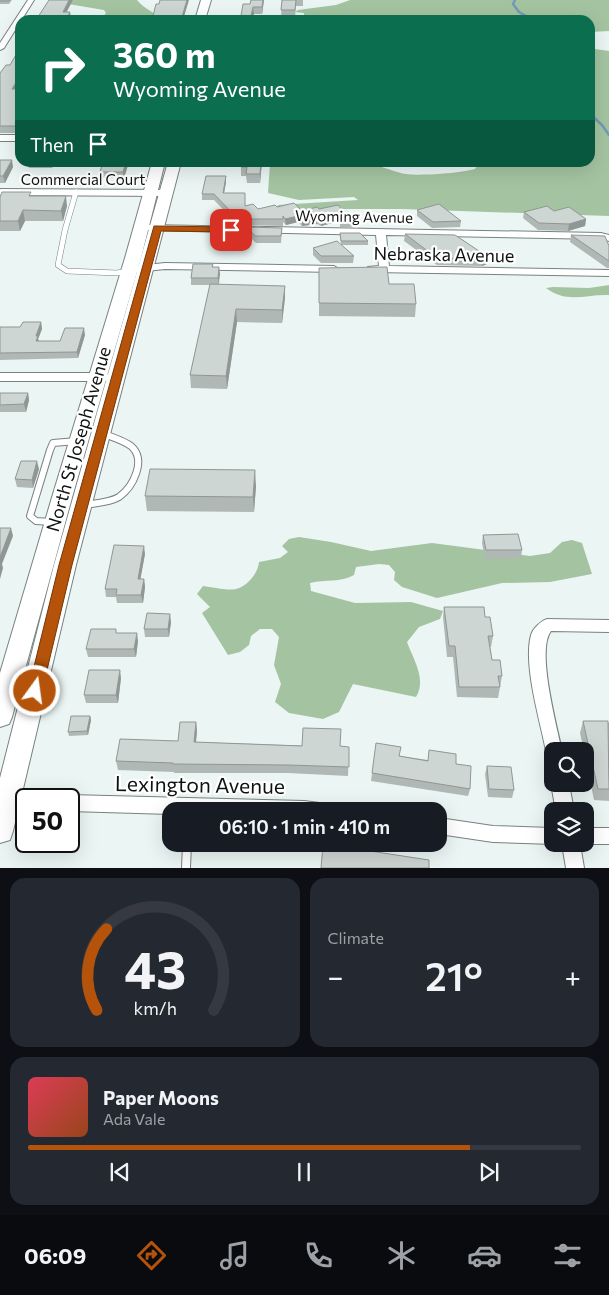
<!DOCTYPE html>
<html lang="en">
<head>
<meta charset="utf-8">
<style>
	body { margin:0; font-family:Commissioner,sans-serif; background:#242831; color:#f1f3f6; height:100vh; display:flex; flex-direction:column; font-size:19px; white-space:nowrap }
	* { box-sizing:border-box; margin:0 }
	p { font-size:16px; color:#9ea1a6 }
	.icon { flex:none; width:28px; height:28px; fill:none; stroke:currentColor; stroke-width:2; stroke-linecap:round; stroke-linejoin:round }
	.map { position:relative; height:868px; overflow:hidden }
	.details { display:flex; flex-direction:column; gap:10px; padding:10px; background:#0d0f14; flex:1 }
	.details>* { flex:none }
	.hud { position:absolute; left:15px; top:15px; width:580px; height:152px; border-radius:15px; box-shadow:0 5px 20px #0002; background:#0b6e4f; color:#fff; overflow:hidden }
	.buttons { position:absolute; left:544px; top:742px; display:grid; gap:10px }
	.buttons a { display:grid; place-items:center; width:50px; height:50px; border-radius:10px; background:#171b24; box-shadow:0 5px 20px #0002; font-size:25px }
	.speed { position:absolute; left:15px; top:788px; display:flex; gap:10px; font-size:25px; font-weight:700; text-align:center }
	.speed>* { display:grid; place-content:center; width:65px; height:65px; border-radius:50%; background:#171b24; box-shadow:0 5px 20px #0002; line-height:1 }
	.speed .limit { border:2px solid #111; border-radius:8px; background:#fff; color:#111 }
	.pin { position:absolute; display:grid; place-items:center; width:42px; height:42px; color:#fff; margin:-21px; border-radius:10px; box-shadow:0 2px 8px #0006 }
	.me { position:absolute; width:55px; margin:-28px; rotate:14deg; stroke-linejoin:round; filter:drop-shadow(0 0 4px #0008) }
	.turn { display:flex; align-items:center; gap:18px; height:105px; padding:0 15px; font-size:22px }
	.turn .icon { width:65px; height:65px; stroke-width:2.5 }
	.turn b { display:block; font-size:35px; line-height:42px }
	.then { display:flex; align-items:center; height:48px; padding:0 15px; background:#0003; gap:10px; font-size:19px }
	.big { font-size:38px; font-weight:600; line-height:1.1 }
	.details .tile { flex:1; display:flex; flex-direction:column; justify-content:center; gap:8px; min-width:0; padding:0 18px; border-radius:15px; background:#242831 }
	.details .dial { align-items:center; gap:0 }
	.dial svg { height:130px; overflow:visible; fill:none; stroke:#363941; stroke-width:7; stroke-linecap:round; text-anchor:middle }
	.dial text { fill:#f1f3f6; stroke:none }
	.song { display:flex; align-items:center; gap:15px }
	.cover { width:60px; height:60px; border-radius:8px; background:linear-gradient(135deg,hsl(350 70% 55%),hsl(20 70% 35%)) }
	.played { height:5px; border-radius:2px; background:linear-gradient(90deg,#b45309 80%,#363941 80%) }
	.keys { display:flex; justify-content:space-around; direction:ltr }
	.heat { display:flex; justify-content:space-between; align-items:center; font-size:28px; direction:ltr }
	.details .tiles { flex:1; display:grid; gap:10px; grid-template-columns:1fr 1fr }
	.tile:last-child { grid-column:span 2 }
	.trip { position:absolute; left:162px; top:802px; width:285px; height:50px; border-radius:15px; background:#171b24; box-shadow:0 5px 20px #0002; font-weight:600; line-height:50px; text-align:center }
	.menu { display:flex; height:80px; justify-content:space-around; align-items:center; background:#090b0e; color:#9ea1a6 }
	.menu .icon { width:35px; height:35px }
	.menu .active { color:#b45309 }
	.menu b { font-size:22px; color:#f1f3f6 }
	.map>svg:first-child { display:block }
	.forest { fill:#a4c4a1 }
	.lines { fill:none; stroke-linecap:round; stroke-linejoin:round }
	.stream { stroke:#7599b7; stroke-width:2.5 }
	.lane-far2-casing { stroke:#788281; stroke-width:6 }
	.lane-far1-casing { stroke:#788281; stroke-width:8 }
	.lane-casing { stroke:#788281; stroke-width:10 }
	.street-casing { stroke:#788281; stroke-width:2 }
	.secondary-casing { stroke:#788281; stroke-width:2 }
	.lane-far2 { stroke:#fff; stroke-width:5 }
	.lane-far1 { stroke:#fff; stroke-width:6 }
	.lane { stroke:#fff; stroke-width:8 }
	.street { fill:#fff; fill-rule:evenodd }
	.secondary { fill:#fff; fill-rule:evenodd }
	.wall { fill:#b0b8b5 }
	.shaded-wall { fill:#909693 }
	.building { fill:#cdd6d2; stroke:#909693 }
	.route { fill:#b45309; stroke:#753606 }
	.labels { text-anchor:middle; dominant-baseline:central; stroke-width:4.5; stroke-linejoin:round; paint-order:stroke }
	.far-street-label { font-size:15px; fill:#0e1211; stroke:#fff }
	.street-label { font-size:18px; fill:#0e1211; stroke:#fff }
	.near-street-label { font-size:21px; fill:#0e1211; stroke:#fff }
</style>
</head>
<body>
<div class="map">
<svg width="609" height="868" viewBox="0 0 609 868">
	<rect width="100%" height="100%" fill="#eaf5f4"/>
	<g class="forest">
		<path d="M74,0H137C144,9 154,11 160,20H100L106,13L104,10L68,4L69,1Z"/>
		<polygon points="350,0 609,0 609,31 590,32 590,20 293,20 304,15 304,13 295,12 298,10 336,5"/>
		<path d="M590,37L593,39L591,43L595,49L609,51V216L402,209H277L278,205L358,200L354,197L299,200L268,193L270,163H366C379,165 389,170 401,173C413,177 462,173 475,169L477,166L476,163L590,162Z"/>
		<path d="M609,285V295C585,294 567,304 546,288L553,287L589,288Z"/>
		<path d="M299,537L331,542L371,551L432,543L530,556L550,553L562,542L572,540L582,543L592,574L550,582L502,583L437,598L402,587L394,580L395,572L389,565L379,564L356,567L354,575C340,583 326,579 310,583L311,591L355,603L411,602L443,611L440,619L419,627L407,642C413,659 427,679 416,697L353,684L339,712L323,719L289,713L275,702L281,684L274,665L279,637L272,629H260L251,636L249,645L240,652L228,655L202,613L210,607L197,594L203,586C213,587 227,591 236,589C248,586 258,573 259,562L280,558L288,552L282,546L289,539Z"/>
	</g>
	<g class="lines">
		<g class="stream">
			<polyline points="515,0 513,4 519,12 533,20"/>
			<polyline points="590,114 602,125 609,135"/>
		</g>
		<defs>
			<polyline id="lane-far2" points="76,192 65,230 58,265 67,271 117,273 128,271"/>
			<g id="lane-far1">
				<path d="M84,505C95,503 109,503 119,497C133,487 147,460 131,446C123,440 111,437 102,433"/>
				<polyline points="52,522 36,521 30,516 50,450 53,443 77,441"/>
			</g>
			<polyline id="lane" points="186,868 187,844"/>
			<g id="street">
				<polygon points="28,0 34,0 4,48 0,50 0,43"/>
				<rect x="0" y="135" width="20" height="6"/>
				<polygon points="0,189 167,190 172,193 167,196 0,195"/>
				<polygon points="148,225 601,233 609,235 609,241 601,239 386,235 389,266 609,270 609,276 372,272 368,271 368,267 379,266 376,235 145,230 143,228"/>
				<polygon points="165,263 334,266 339,269 334,272 165,269 137,272 132,269 137,266"/>
				<polygon points="0,373 105,373 111,377 105,381 0,381"/>
				<path d="M547,619L609,620V632L551,631C536,650 557,726 562,751H552V758L548,756L546,751C540,720 523,665 531,635C533,628 541,621 547,619Z"/>
				<polygon points="552,781 552,784 569,784 574,811 556,811 551,784"/>
				<path d="M0,787C11,791 22,791 32,795L34,799H26V809L9,807L0,803Z"/>
				<polygon points="69,795 304,801 335,805 338,811 171,811 171,814 69,811 69,799 62,799"/>
				<polygon points="439,818 493,826 552,828 554,844 493,842 439,834"/>
				<polygon points="585,828 609,828 609,844 583,844 585,844"/>
				<polygon points="562,844 580,844 584,868 566,868"/>
			</g>
			<g id="secondary">
				<polygon points="201,0 211,0 205,20 195,20"/>
				<polygon points="152,162 165,162 141,258 73,494 12,717 9,724 0,727 0,673 53,494 125,258"/>
				<polygon points="168,162 181,162 76,565 13,831 10,840 0,843 0,778 54,565"/>
			</g>
		</defs>
		<use href="#lane-far2" class="lane-far2-casing"/>
		<use href="#lane-far1" class="lane-far1-casing"/>
		<use href="#lane" class="lane-casing"/>
		<use href="#street" class="street-casing"/>
		<use href="#secondary" class="secondary-casing"/>
		<use href="#lane-far2" class="lane-far2"/>
		<use href="#lane-far1" class="lane-far1"/>
		<use href="#lane" class="lane"/>
		<use href="#street" class="street"/>
		<use href="#secondary" class="secondary"/>
	</g>
	<g class="wall">
		<polygon points="0,0 12,0 9,4 0,4"/>
		<polygon points="251,0 264,0 262,14 254,14 252,20 241,20 241,16 250,4"/>
		<polygon points="282,0 303,0 303,6 296,6 295,18 281,18"/>
		<polygon points="0,73 17,89 20,89 20,133 0,133"/>
		<polygon points="0,160 13,167 5,183 0,183"/>
		<polygon points="28,162 54,162 52,168 29,168"/>
		<polygon points="103,162 129,162 124,178 100,178 100,172"/>
		<polygon points="262,162 260,183 247,183 246,176 241,176 241,167"/>
		<polygon points="226,182 224,193 245,199 245,206 258,209 277,207 302,211 319,209 352,221 352,227 340,227 340,221 321,226 317,224 302,226 298,222 286,225 283,222 283,226 238,225 214,200 202,200 202,194"/>
		<polygon points="32,196 67,206 63,221 25,221 20,231 0,231 0,197"/>
		<polygon points="417,210 461,221 460,227 432,228 417,216"/>
		<polygon points="554,211 586,219 585,226 568,231 538,230 523,218 524,212"/>
		<polygon points="247,227 282,228 281,243 256,243 247,234"/>
		<polygon points="340,233 368,241 368,245 341,245 354,256 353,263 321,263 313,255 313,248 341,245"/>
		<polygon points="405,234 488,257 487,264 482,266 437,265 404,241"/>
		<polygon points="571,235 609,246 609,268 607,268 570,242"/>
		<polygon points="213,264 213,267 220,274 219,284 285,298 282,323 237,322 227,389 191,388 190,375 210,285 191,285 191,278"/>
		<polygon points="319,268 389,284 416,304 415,317 319,316"/>
		<polygon points="41,322 42,329 38,339 39,341 60,341 85,335 78,358 0,360 0,327 20,327"/>
		<polygon points="0,393 28,393 29,400 26,412 0,412"/>
		<polygon points="39,469 33,488 17,487 15,479"/>
		<polygon points="256,486 254,512 147,511 145,496"/>
		<polygon points="483,535 522,550 521,558 485,559 482,543"/>
		<polygon points="145,554 140,579 144,579 145,587 143,603 117,603 116,597 106,597 105,589"/>
		<polygon points="444,607 485,617 493,636 491,647 490,647 492,660 502,676 498,698 457,697 453,657 447,657 443,617"/>
		<polygon points="171,622 169,637 145,637 144,629"/>
		<polygon points="117,633 138,641 136,657 88,657 86,649"/>
		<polygon points="121,678 118,703 86,703 84,695"/>
		<polygon points="90,716 91,720 88,735 69,736 68,732"/>
		<polygon points="583,721 609,723 609,801 594,800 585,756 585,751 584,751 580,733"/>
		<polygon points="196,722 197,731 196,742 349,747 348,776 288,773 174,773 174,772 118,770 116,761 178,741"/>
		<polygon points="400,756 456,764 470,789 468,796 371,781 372,773"/>
		<polygon points="487,766 514,790 512,798 488,797 485,774"/>
	</g>
	<g class="shaded-wall">
		<polygon points="69,0 73,0 64,17 63,12"/>
		<polygon points="187,0 189,0 183,20 181,20"/>
		<polygon points="263,0 264,0 262,14 262,7"/>
		<polygon points="253,7 254,14 252,20 251,16"/>
		<polygon points="70,12 71,17 69,20 66,20"/>
		<polygon points="20,76 20,84 13,95 12,89"/>
		<polygon points="12,160 13,167 5,183 3,176"/>
		<polygon points="51,162 54,162 52,168"/>
		<polygon points="126,162 129,162 124,178 123,172"/>
		<polygon points="261,162 262,162 260,183 260,174"/>
		<polygon points="226,176 226,182 223,199 223,193"/>
		<polygon points="66,196 67,206 63,221 61,211"/>
		<polygon points="23,210 25,221 20,231 18,221"/>
		<polygon points="340,215 340,221 321,226 321,220"/>
		<polygon points="298,216 298,222 286,225 285,219"/>
		<polygon points="317,217 317,224 302,226 302,220"/>
		<polygon points="586,219 585,226 568,231 569,224"/>
		<polygon points="488,257 487,264 482,266 483,259"/>
		<polygon points="219,267 220,274 218,285 218,278"/>
		<polygon points="285,286 285,298 282,323 282,310"/>
		<polygon points="236,309 237,322 227,389 226,376"/>
		<polygon points="41,322 42,329 38,339 39,342 38,347 36,336"/>
		<polygon points="84,328 85,335 78,358 77,352"/>
		<polygon points="28,393 29,400 26,412 24,404"/>
		<polygon points="37,461 39,469 33,488 32,480"/>
		<polygon points="255,470 256,486 254,512 253,497"/>
		<polygon points="11,528 13,536 2,564 3,568 0,579 0,557"/>
		<polygon points="144,546 145,554 139,587 138,579"/>
		<polygon points="144,579 145,587 143,603 141,595"/>
		<polygon points="170,614 171,622 169,637 168,629"/>
		<polygon points="137,633 138,641 136,657 134,649"/>
		<polygon points="120,670 121,678 118,703 116,695"/>
		<polygon points="90,716 91,720 88,735 87,731"/>
		<polygon points="196,722 197,731 195,751 194,742"/>
	</g>
	<g class="building">
		<polygon points="0,0 10,0 9,1 0,1"/>
		<polygon points="49,0 69,0 63,12 70,12 66,20 36,20"/>
		<polygon points="160,0 187,0 181,20 152,20 156,4 159,4"/>
		<polygon points="251,0 263,0 262,7 253,7 251,16 241,16 243,4 250,4"/>
		<polygon points="282,0 296,0 295,10 281,10"/>
		<polygon points="20,48 20,76 12,89 20,89 20,126 0,126 0,73 6,65 10,65"/>
		<polygon points="0,160 12,160 3,176 0,176"/>
		<polygon points="103,162 126,162 123,172 100,172"/>
		<polygon points="242,162 261,162 260,174 246,174 247,167 241,167"/>
		<polygon points="206,176 226,176 223,193 245,193 245,206 253,204 258,209 275,205 277,207 294,203 302,211 317,207 319,209 338,205 352,221 340,220 340,215 321,220 317,217 302,220 298,216 285,219 283,216 283,219 238,219 214,194 202,194"/>
		<polygon points="2,192 31,192 29,196 66,196 61,211 23,210 18,221 0,221 0,197"/>
		<polygon points="439,204 461,221 433,222 417,210"/>
		<polygon points="547,206 554,211 569,207 586,219 569,224 539,223 524,212"/>
		<polygon points="247,227 282,228 281,236 255,236"/>
		<polygon points="340,233 360,233 368,241 341,241"/>
		<polygon points="405,234 455,235 488,257 483,259 437,258"/>
		<polygon points="571,235 605,236 609,246 609,261"/>
		<polygon points="337,241 354,256 321,256 313,248"/>
		<polygon points="193,264 213,264 212,267 219,267 218,278 191,278"/>
		<polygon points="387,267 389,284 414,284 416,304 319,303 319,268"/>
		<polygon points="210,284 285,286 282,310 236,309 226,376 190,375"/>
		<polygon points="23,322 41,322 36,336 38,336 36,341 60,341 65,328 84,328 77,352 0,353 0,327 20,327"/>
		<polygon points="0,393 28,393 24,404 0,405"/>
		<polygon points="21,461 37,461 32,480 15,479"/>
		<polygon points="150,469 255,470 253,497 145,496"/>
		<polygon points="0,528 11,528 0,557"/>
		<polygon points="518,534 522,550 486,550 483,535"/>
		<polygon points="114,545 144,546 138,579 144,579 141,595 116,595 117,589 105,589"/>
		<polygon points="444,607 484,607 485,617 490,617 493,636 488,636 492,660 500,660 502,676 498,676 500,687 459,687 455,646 449,646"/>
		<polygon points="147,613 170,614 168,629 144,629"/>
		<polygon points="91,629 116,629 116,633 137,633 134,649 86,649"/>
		<polygon points="89,670 120,670 116,695 84,695"/>
		<polygon points="71,716 90,716 87,731 68,732"/>
		<polygon points="583,721 608,721 609,789 598,789"/>
		<polygon points="180,722 196,722 194,742 302,746 303,728 341,729 340,746 349,747 349,767 288,765 173,764 173,763 116,761 120,739 178,741"/>
		<polygon points="376,743 401,747 399,756 428,761 429,750 456,754 456,764 471,766 470,789 372,773"/>
		<polygon points="487,766 511,767 514,790 489,789"/>
		<polygon points="323,845 370,849 370,851 429,860 429,868 321,868"/>
	</g>
	<polygon class="route" points="154,226 231,227 236,230 231,232 161,231 72,565 42,691 40,696 35,697 30,696 28,691 59,565"/>
	<g class="labels">
		<g class="far-street-label">
			<text x="83" y="179">Commercial Court</text>
			<text transform="translate(354 216) rotate(1)">Wyoming Avenue</text>
		</g>
		<g class="street-label">
			<text transform="translate(444 254) rotate(1)">Nebraska Avenue</text>
			<text transform="translate(78 439) rotate(-74)">North St Joseph Avenue</text>
		</g>
		<g class="near-street-label">
			<text transform="translate(200 784) rotate(1)">Lexington Avenue</text>
		</g>
	</g>
</svg>
<div class="buttons">
<a><svg class="icon" aria-label="search" viewBox="0 0 24 24"><circle cx="10" cy="10" r="6"/><path d="M15 15l6 6"/></svg></a>
<a><svg class="icon" aria-label="layers" viewBox="0 0 24 24"><path d="M12 4l9 5-9 5-9-5zM3 14l9 5 9-5"/></svg></a>
</div>
<div class="speed"><div class="limit">50</div></div>
<div class="pin" style="left:231px;top:230px;background:#d93025"><svg class="icon" aria-label="arrive" viewBox="0 0 24 24"><path d="M6 21V4h12l-3 4 3 4H6"/></svg></div>
<svg class="me" style="left:35px;top:691px" viewBox="-20 -20 40 40"><circle r="17" fill="#b45309" stroke="#fff" stroke-width="3"/><path d="M0-11L8 9 0 5-8 9z" fill="#fff"/></svg>
<div class="trip">06:10 · 1 min · 410 m</div>
<div class="hud">
<div class="turn"><svg class="icon" aria-label="right" viewBox="0 0 24 24"><path d="M7 20v-9h11M14 6l5 5-5 5"/></svg><div><b>360 m</b>Wyoming Avenue</div></div>
<div class="then">Then<svg class="icon" aria-label="arrive" viewBox="0 0 24 24"><path d="M6 21V4h12l-3 4 3 4H6"/></svg></div>
</div>
</div>
<section class="details">
<div class="tiles">
<div class="tile dial"><svg viewBox="0 0 100 80">
<path d="M14 69A42 42 0 1 1 86 69"/>
<path d="M14 69A42 42 0 0 1 20 19" stroke="#b45309"/>
<text x="50" y="56" font-size="32" font-weight="700">43</text>
<text x="50" y="72" font-size="11">km/h</text>
</svg></div>
<div class="tile"><p>Climate</p>
<div class="heat"><a>−</a><b class="big">21°</b><a>+</a></div>
</div>
<div class="tile">
<div class="song"><i class="cover"></i><div><b>Paper Moons</b><p>Ada Vale</p></div></div>
<div class="played"></div>
<div class="keys"><svg class="icon" aria-label="previous" viewBox="0 0 24 24"><path d="M18 5L8 12l10 7zM5 5v14"/></svg><svg class="icon" aria-label="pause" viewBox="0 0 24 24"><path d="M8 5v14M16 5v14"/></svg><svg class="icon" aria-label="next" viewBox="0 0 24 24"><path d="M6 5l10 7-10 7zM19 5v14"/></svg></div>
</div>
</div>
</section>
<nav class="menu">
<b>06:09</b>
<svg class="icon active" aria-label="directions" viewBox="0 0 24 24"><path d="M12 3l9 9-9 9-9-9zM9 14v-3h6M13 9l2 2-2 2"/></svg>
<svg class="icon" aria-label="music" viewBox="0 0 24 24"><path d="M9 18V5l10-2v13"/><circle cx="6" cy="18" r="3"/><circle cx="16" cy="16" r="3"/></svg>
<svg class="icon" aria-label="phone" viewBox="0 0 24 24"><path d="M5 4h4l2 5-3 2q2 4 5 5l2-3 5 2v4C11 20 4 13 5 4z"/></svg>
<svg class="icon" aria-label="climate" viewBox="0 0 24 24"><path d="M12 3v18M4 7l16 10M4 17L20 7"/></svg>
<svg class="icon" aria-label="car" viewBox="0 0 24 24"><path d="M5 17H2v-5l4-1 3-4h7l3 4 3 1v5h-3M9 17h6M6 11h13"/><circle cx="7" cy="17" r="2"/><circle cx="17" cy="17" r="2"/></svg>
<svg class="icon" aria-label="filters" viewBox="0 0 24 24"><path d="M4 7h16M4 17h16"/><circle cx="9" cy="7" r="2"/><circle cx="15" cy="17" r="2"/></svg>
</nav>
</body>
</html>
